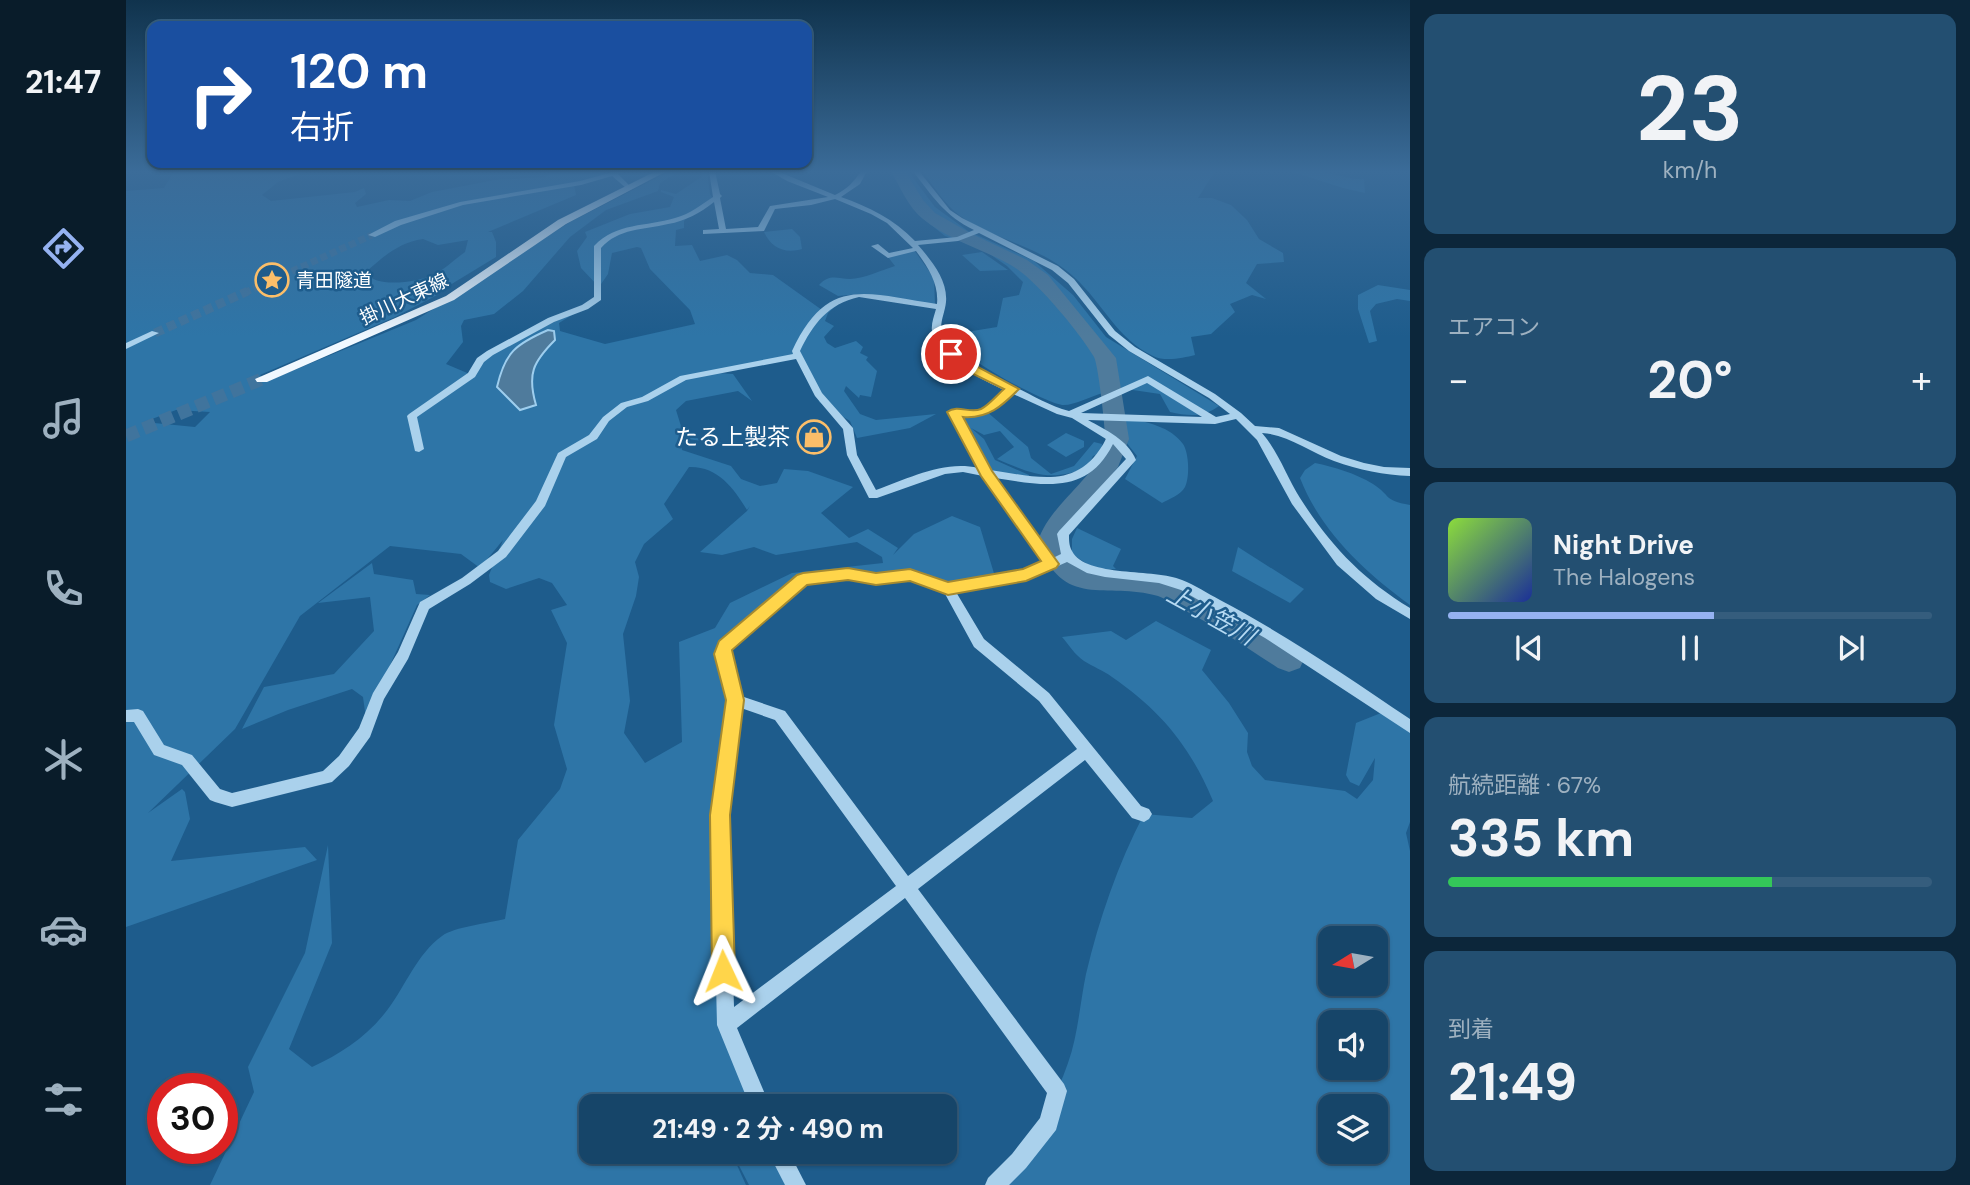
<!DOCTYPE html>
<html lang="ja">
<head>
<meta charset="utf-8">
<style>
	body { margin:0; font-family:"DM Sans","Noto Sans JP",sans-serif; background:#234f71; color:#f1f3f6; height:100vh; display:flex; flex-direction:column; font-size:26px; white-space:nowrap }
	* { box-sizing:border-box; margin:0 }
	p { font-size:23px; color:#9eb1c0 }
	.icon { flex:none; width:38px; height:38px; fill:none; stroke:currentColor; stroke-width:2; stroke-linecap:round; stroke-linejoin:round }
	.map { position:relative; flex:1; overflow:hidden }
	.drawer { display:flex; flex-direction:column; gap:14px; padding:14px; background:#0c263a; width:560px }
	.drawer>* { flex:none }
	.guide { position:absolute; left:21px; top:21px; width:665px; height:147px; border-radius:14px; box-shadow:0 2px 5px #0004,0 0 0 2px #355d7d; background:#1a4fa0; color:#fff; overflow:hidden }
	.needle { width:46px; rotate:259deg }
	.buttons { position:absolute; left:1192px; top:926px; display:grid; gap:14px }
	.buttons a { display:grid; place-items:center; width:70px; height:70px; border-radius:14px; background:#164569; box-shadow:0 2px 5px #0004,0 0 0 2px #355d7d; font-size:35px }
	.speed { position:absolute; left:21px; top:1073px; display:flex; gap:14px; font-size:35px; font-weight:700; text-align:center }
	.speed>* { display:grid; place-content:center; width:91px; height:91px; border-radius:50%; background:#164569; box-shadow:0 2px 5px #0004,0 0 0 2px #355d7d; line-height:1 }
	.speed .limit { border:10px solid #d22; background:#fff; color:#111 }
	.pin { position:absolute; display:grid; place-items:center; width:60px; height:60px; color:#fff; margin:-30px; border:4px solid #fff; border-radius:50%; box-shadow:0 2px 7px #0007 }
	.me { position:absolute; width:77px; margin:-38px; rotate:358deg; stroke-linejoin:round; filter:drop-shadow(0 0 5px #0008) }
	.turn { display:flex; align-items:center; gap:24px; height:147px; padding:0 28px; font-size:32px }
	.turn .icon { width:91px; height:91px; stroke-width:2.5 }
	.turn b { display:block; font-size:49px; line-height:60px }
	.big { font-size:52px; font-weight:700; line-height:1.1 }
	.drawer .widget { flex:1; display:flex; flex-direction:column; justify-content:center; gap:10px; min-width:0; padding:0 24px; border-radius:14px; background:#234f71 }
	.drawer .dial { align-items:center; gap:0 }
	.dial b { font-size:91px; line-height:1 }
	.song { display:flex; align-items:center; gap:21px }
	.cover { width:84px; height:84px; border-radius:10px; background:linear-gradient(135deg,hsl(90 70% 55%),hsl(230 70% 35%)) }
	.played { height:7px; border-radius:4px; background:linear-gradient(90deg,#95b2f1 55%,#355d7d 55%) }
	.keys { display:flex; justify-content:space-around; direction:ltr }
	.heat { display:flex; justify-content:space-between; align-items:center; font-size:38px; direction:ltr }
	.charge { height:10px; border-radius:5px; background:linear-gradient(90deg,#34c759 67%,#355d7d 0) }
	.trip { position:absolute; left:453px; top:1094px; width:378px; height:70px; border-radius:14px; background:#164569; box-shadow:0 2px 5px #0004,0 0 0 2px #355d7d; font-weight:700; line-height:70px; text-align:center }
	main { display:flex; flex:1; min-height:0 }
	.dock { display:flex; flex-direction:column; width:126px; justify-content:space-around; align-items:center; background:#091c2a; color:#9eb1c0 }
	.dock .icon { width:49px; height:49px }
	.dock .on { color:#95b2f1 }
	.dock b { font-size:32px; color:#f1f3f6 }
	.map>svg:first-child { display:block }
	.green { fill:#2e75a7; fill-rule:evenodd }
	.water { fill:#4f7b9c; stroke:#9eceee; stroke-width:2 }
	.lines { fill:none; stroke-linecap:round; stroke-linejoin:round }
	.river { fill:#4f7b9c; fill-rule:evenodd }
	.minor-tunnel-far1 { stroke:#40749d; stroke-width:7; stroke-dasharray:7 3.5; stroke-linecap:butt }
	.minor-tunnel { stroke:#40749d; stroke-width:9; stroke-dasharray:9 4.5; stroke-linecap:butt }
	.major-tunnel { stroke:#40749d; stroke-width:13; stroke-dasharray:13 6; stroke-linecap:butt }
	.minor { fill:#aad1ec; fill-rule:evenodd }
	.major { fill:#f0f8ff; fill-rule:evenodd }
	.route { fill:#ffd54a; stroke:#a68a30; stroke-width:2 }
	.labels { text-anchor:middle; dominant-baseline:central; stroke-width:5; stroke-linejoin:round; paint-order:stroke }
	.far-poi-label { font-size:19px; fill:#fff; stroke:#1e5c8c; text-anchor:start }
	.far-street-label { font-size:19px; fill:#fff; stroke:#1e5c8c }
	.poi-label { font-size:23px; fill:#fff; stroke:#1e5c8c; text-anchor:end }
	.water-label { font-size:24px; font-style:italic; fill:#b6daf3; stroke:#1e5c8c }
</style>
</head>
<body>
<main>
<nav class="dock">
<b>21:47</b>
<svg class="icon on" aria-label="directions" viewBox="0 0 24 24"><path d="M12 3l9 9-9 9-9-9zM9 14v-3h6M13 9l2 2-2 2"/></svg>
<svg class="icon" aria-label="music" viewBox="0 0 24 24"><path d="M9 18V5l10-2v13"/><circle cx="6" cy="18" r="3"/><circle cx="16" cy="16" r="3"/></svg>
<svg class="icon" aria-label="phone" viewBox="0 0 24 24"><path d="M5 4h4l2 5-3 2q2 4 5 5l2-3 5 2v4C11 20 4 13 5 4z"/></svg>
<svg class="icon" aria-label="climate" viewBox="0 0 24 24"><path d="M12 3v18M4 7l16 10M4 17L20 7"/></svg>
<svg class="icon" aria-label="car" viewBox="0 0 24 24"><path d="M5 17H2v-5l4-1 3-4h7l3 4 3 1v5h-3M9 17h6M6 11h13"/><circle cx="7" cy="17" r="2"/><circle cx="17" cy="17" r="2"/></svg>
<svg class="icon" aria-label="filters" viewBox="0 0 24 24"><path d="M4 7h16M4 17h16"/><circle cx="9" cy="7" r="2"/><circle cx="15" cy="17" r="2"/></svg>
</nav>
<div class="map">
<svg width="1284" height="1185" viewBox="0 0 1284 1185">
	<rect width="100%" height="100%" fill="#1e5c8c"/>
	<g class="green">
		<path d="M48,171H182L152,182L136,195L145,201L229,192L238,188L240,194L229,203L231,207L263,200L284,201L306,192L369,180L419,177L429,171H477L478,175L448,185L450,195L362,232H366L370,242V257L324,285L311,278L318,285L313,294L269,317L134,375L139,382L290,320L444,222L544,171H554L534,183L532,191L480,210L444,237L397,291L368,314L338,320L335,326L337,342L320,364L346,375L364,353L459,307L433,323L434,331L479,344L569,324L564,310L524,269L515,248L511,247L486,253L482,274L473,287L455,268L451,251L461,237L459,232L504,214L544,207L548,197L535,192V190L550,194L574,178L577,173L573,171H581L584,194L588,200L568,211L558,221V228L550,230L549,246L566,245L574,261L601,255L611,260L624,273L647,275L696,310L713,303L702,313L699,321L708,326L698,337L701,343L709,348L730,341L737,347L734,353L742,357L740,360L751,371L745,397L734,395L733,398L720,386L718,391L734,414L750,420L810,414L784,428L731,438L724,421L693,402L692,394L672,356L592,373L607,374L626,401L612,391L560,401L550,410L558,436L641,450L554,438L556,450L605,466L615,479L634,486L651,483L658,469L682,471L727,487L695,513L723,538L742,529L772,548L767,555L788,534L826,516L854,527L870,580L822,589L784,574L677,579L599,646L609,700L594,815L600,1025L636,1106H466V1152H605L620,1185H84L128,1092L122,1067L179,953L202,845L206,943L163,1049L186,1067C215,1054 243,1035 262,1009C280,985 291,954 316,936C328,927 363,923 379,919L392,840L434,789L441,769L428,725L441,643L425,610L441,605L426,583L413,578L380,589L364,582L363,575L377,540L354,568L335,554L264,546L174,616L109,729L22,813L56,789L59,792L64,819L45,861L179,847L191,860L0,927V191L38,188ZM297,239L312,245L342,240L339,252C329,259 318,270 307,275C292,282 248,289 240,272C258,256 272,243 297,239ZM50,410L84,412L69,427L18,422ZM563,467C591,466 607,487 621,510L624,506L621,511L574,552L596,555L628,547L650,555L731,542L756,557L757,563L666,573L604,603L589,628L553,642L556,742L519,763L498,733L504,701L497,634L510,596L513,577L509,562L518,544L547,519L538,504Z"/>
		<path d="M764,171H782L809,207L842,231L908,261L947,295L980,337L1093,406C1077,418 1062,416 1044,412L1034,394L993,388L977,369V393C966,396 947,406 936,405C915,401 827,354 822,335L871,327L877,298L893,295L897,282L881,266L858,250L819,236L794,216Z"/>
		<path d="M796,171H1089L1072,198H1086L1105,205L1121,220L1133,239L1157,253L1158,262L1131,264L1120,283L1140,299L1126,295L1104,304L1109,312L1085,334L1065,337L1069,355C1057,358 1039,362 1027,356C991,339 976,302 948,277C916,247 869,240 834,216C818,204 808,186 796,171Z"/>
		<polygon points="1164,171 1192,171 1229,179 1238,179 1239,193 1217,188"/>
		<path d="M666,229L674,237L676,249C659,254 645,248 638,232Z"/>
		<path d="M788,250L808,278L809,305L733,294L712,296L693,285C704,273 712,279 724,279C737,279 756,270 769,266L762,257Z"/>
		<polygon points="856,252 882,270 854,271 836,255"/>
		<polygon points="1252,285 1284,290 1284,301 1271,299 1250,304 1244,311 1251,341 1243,343 1232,309 1232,295"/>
		<path d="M860,411L902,447L905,458L925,474L948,466L968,442L976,444L975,453L967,456L961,468C923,482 906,474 871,459L888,447L874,431L858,435L845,428L858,439L869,460L903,475V478L862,472L854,457L847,433L849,449L829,415Z"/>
		<path d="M1002,418C1021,422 1045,427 1057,444C1063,453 1064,477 1059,487C1055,495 1043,499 1036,503L999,479L1011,456L996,437L998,422Z"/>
		<polygon points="940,433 958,441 958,447 940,457 921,445"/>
		<path d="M1189,463C1208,467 1229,473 1247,484C1266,496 1256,500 1284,505V605C1239,572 1195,532 1174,478L1179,470Z"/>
		<polygon points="951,528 995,549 987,566 990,569 970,570 946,554 946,539"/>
		<polygon points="1112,547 1178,589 1164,603 1106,571"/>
		<polygon points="246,563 248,574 287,580 290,594 304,595 291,605 240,719 237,697 226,689 162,710 116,729 138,687 208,674 248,631 244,597 192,603"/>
		<path d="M1030,621L1085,650L1076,670L1103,703L1122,733L1121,752L1126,766L1139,780L1219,791L1231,799L1247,780L1249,758L1233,786L1224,782L1220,775L1230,723L1255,713L1284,732V822L1280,833L1284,851V1185H876C900,1146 927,1107 942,1063C952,1035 954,1003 960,974C973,919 992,864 1018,814L1066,818L1087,801C1064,746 1035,711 986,677C977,670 967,667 958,661C949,655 943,645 936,637L985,631L1000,640ZM1204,938H1250V984H1204ZM1204,1022H1250V1068H1204ZM1204,1106H1250V1152H1204Z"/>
		<polygon points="606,1152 657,1152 672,1185 623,1185"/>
	</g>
	<path class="water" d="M422,330L428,331L429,340C407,362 401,374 410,405L394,410L371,387C379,352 390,344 422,330Z"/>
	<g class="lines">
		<path class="river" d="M765,171H779L797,200L809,213L846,234L901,260L922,275L990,358L1003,439L992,467L941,531C936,549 948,562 964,568L1047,578L1100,605L1174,650L1178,659L1174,668L1163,672L1152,668C1121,648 1090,626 1056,609C1049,605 1040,599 1032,596C980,581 936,611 912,541C924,503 972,478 979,441C980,432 972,363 968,357C954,333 913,284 891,269C862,250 825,242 797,219C782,207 774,187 765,171Z"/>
		<polyline class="minor-tunnel-far1" points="118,293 246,235"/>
		<polyline class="minor-tunnel" points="29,333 122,291"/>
		<polyline class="major-tunnel" points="0,436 136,379"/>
		<g class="minor">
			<polygon points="491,171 500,171 492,174 504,186 504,188 500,188 486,176 455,185 337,205 275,225 249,237 242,235 269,221 334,202 454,181"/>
			<path d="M583,171H589L594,194L596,196L594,198L600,229L632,227L644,206L702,197L661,181L644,171H651L709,195C721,189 728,182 735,171H741L734,184L715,197C743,207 768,219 789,241L831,237L848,230C819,216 806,196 787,171H793L824,210L836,218L932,266L948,279L989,331L1009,347L1089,394L1115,413L1129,426L1153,428L1215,456L1238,463L1258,467L1284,468V476C1258,475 1233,470 1208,461C1184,452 1161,434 1136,433C1152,451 1161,477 1174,498C1204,545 1236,579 1284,608V619L1250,599L1211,565L1166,504L1131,440L1110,419L1089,424L962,420C980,430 1002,440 1010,460L943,535C943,540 943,546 946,551C960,578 1029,568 1056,580C1069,585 1081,593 1094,600C1160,635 1222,677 1284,719V733L1139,638L1055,590L1033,583L979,577L961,573L941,562L900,580L830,592L858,639L923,693L1015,806L1023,809L1026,814L1023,819L1018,822L1006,818L959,760L792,889L938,1084L941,1091L930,1130L900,1168L883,1185H859L862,1178L886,1154L914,1118L921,1093L779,898L611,1028L644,1106H624L591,1025L586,815L602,700L590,654L594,642L673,576L677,574L722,569L750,574L784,570L822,584L898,571L917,562L857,476L837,472L819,474L751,498H743L721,455L717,429L689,396L670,359L560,380L522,401L501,407L483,421L471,439L440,457L419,506L380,557L344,584L303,609L282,659L258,699L244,737L223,766L206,782L106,807L89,802L84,800L56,765L28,755L8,722H0V710L12,709L17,711L38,745L66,755L94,789L106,793L197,771L213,756L233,728L247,693L272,652L294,602L336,578L372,551L410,501L432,453L463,435L477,417L495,403L516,397L554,376L667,354L666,351C702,274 741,294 811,304C813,284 802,267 790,251L762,258L745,246L752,244L763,253L787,248L761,223L745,214L709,199L685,205L649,209L638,231L577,234V230L593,229L588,202C574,213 560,221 542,224C517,230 493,228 475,248V300L462,309L428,322L367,355L358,362L349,377L291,417L298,449L293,452L289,451L281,416L283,414L342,373L351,358L361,351L422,318L456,305L468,297V246C491,222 520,227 549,218C564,214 575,205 587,197ZM853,233L926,270L942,283L983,335L1003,351L1083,398L1104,414L1090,417L1022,376L943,411C924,406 906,395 889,387C867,376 823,360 816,334C813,323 819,313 820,302C822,280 805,260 792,245L832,241ZM733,297L810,309C808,316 805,324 806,331C811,358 857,380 880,391C872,397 862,409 851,411C841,412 832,406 823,412L852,468C817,460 782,479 750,490L731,455L727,428L696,393L674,351C687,324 702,304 733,297ZM1021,383L1076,417L955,413ZM887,394L931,414L946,418L980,439C953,491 913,477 864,470L835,416C863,418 867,412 887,394ZM987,444L1000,459L933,531L931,534L935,554L927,558L869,478C917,485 961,496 987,444ZM722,579L750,584L784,580L818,592L848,647L913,701L951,749L782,876L659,711L615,696L604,654L605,649L680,583ZM615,708L649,720L770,886L608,1007L602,815Z"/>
			<polygon points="26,331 33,333 0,349 0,343"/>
			<polygon points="642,1152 663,1152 680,1185 659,1185"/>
		</g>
		<polygon class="major" points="530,171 541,171 440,224 328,300 141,382 131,382 129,379 320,296 432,220"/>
	</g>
	<linearGradient id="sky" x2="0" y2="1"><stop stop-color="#10334d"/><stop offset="0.51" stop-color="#3b6c99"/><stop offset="1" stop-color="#3b6c99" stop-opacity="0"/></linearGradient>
	<rect width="1284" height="337" fill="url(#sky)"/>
	<path class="route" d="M821,352H830L848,365L893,389C876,406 862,419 837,417L866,471L933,564L930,568L900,581L822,595L784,581L750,585L722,580L681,585L606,650L618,700L604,815L609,971L605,979L597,982L589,979L586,971L584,815L600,700L588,654L593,641L671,575L677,573L722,568L750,573L784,569L822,582L897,569L915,561L855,476L821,412C832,404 844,414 855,409C863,405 871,395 878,389L839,370L821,357Z"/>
	<defs>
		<symbol id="sight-ring" viewBox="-11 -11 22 22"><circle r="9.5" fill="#1e5c8c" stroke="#fbbe69" stroke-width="1.5"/><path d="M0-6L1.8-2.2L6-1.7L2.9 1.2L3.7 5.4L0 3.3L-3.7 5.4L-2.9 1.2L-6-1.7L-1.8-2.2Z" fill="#fbbe69"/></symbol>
		<symbol id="shop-ring" viewBox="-11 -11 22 22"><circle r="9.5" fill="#1e5c8c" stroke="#fbbe69" stroke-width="1.5"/><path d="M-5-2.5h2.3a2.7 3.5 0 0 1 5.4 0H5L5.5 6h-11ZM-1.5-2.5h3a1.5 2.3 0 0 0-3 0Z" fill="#fbbe69"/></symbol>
	</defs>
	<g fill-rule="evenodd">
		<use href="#sight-ring" x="127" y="261" width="38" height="38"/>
		<use href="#shop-ring" x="669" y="418" width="38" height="38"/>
	</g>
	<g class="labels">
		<g class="far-poi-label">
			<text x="170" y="280">青田隧道</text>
		</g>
		<g class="far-street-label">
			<text transform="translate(278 299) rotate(-25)">掛川大東線</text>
		</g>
		<g class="poi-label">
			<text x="664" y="437">たる上製茶</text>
		</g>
		<g class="water-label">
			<text transform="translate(1085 615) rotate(29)">上小笠川</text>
		</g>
	</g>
</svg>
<div class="buttons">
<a><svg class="needle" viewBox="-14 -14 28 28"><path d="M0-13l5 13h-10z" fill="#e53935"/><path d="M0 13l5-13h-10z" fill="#9eb1c0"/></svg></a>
<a><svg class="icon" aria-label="sound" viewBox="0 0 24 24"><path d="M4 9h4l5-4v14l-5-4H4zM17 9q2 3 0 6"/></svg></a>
<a><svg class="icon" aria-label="layers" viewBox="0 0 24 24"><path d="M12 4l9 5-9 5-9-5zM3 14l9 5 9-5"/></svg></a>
</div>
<div class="speed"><div class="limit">30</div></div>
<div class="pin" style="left:825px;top:354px;background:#d93025"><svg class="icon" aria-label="arrive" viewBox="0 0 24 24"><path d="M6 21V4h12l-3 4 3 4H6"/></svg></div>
<svg class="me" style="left:597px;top:971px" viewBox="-20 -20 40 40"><path d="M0-17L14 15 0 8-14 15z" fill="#ffd54a" stroke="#fff" stroke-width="4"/></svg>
<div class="trip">21:49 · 2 分 · 490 m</div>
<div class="guide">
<div class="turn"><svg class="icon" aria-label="right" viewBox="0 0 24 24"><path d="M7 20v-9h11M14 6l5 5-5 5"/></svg><div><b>120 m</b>右折</div></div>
</div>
</div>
<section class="drawer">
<div class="widget dial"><b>23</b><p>km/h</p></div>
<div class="widget"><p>エアコン</p>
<div class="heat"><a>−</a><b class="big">20°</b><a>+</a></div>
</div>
<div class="widget">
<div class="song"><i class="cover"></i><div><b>Night Drive</b><p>The Halogens</p></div></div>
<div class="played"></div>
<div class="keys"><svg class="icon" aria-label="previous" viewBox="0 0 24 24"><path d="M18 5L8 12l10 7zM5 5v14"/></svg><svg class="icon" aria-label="pause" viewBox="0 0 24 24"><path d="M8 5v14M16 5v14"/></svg><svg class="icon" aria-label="next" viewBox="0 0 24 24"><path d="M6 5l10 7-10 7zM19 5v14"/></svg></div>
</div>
<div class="widget"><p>航続距離 · 67%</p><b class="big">335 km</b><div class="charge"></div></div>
<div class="widget"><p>到着</p><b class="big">21:49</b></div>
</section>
</main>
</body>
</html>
